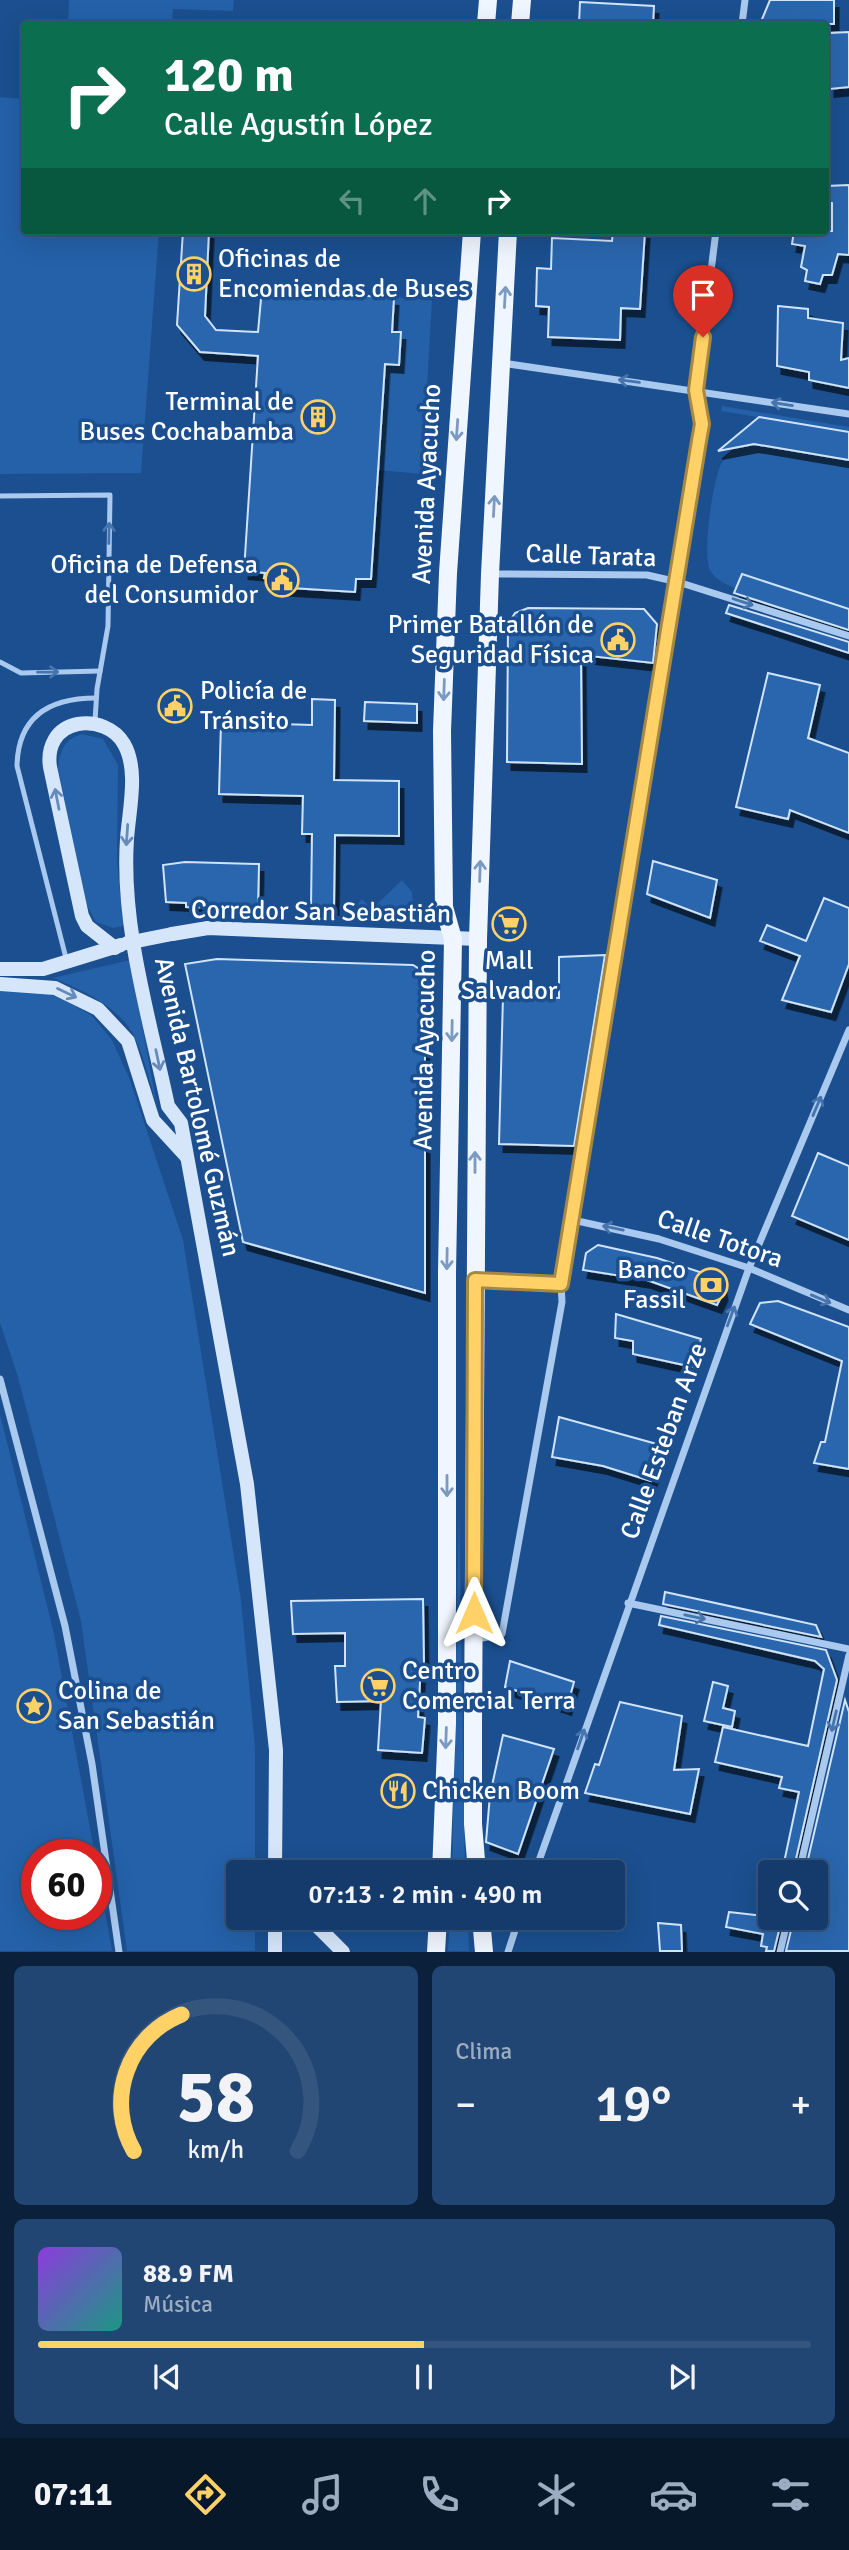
<!DOCTYPE html>
<html lang="es">
<head>
<meta charset="utf-8">
<style>
	body { margin:0; font-family:Signika,sans-serif; background:#214673; color:#f1f3f6; height:100vh; display:flex; flex-direction:column; font-size:26px; white-space:nowrap }
	* { box-sizing:border-box; margin:0 }
	p { font-size:23px; color:#9dadc1 }
	.icon { flex:none; width:38px; height:38px; fill:none; stroke:currentColor; stroke-width:2; stroke-linecap:round; stroke-linejoin:round }
	.map { position:relative; height:1952px; overflow:hidden }
	.side { display:flex; flex-direction:column; gap:14px; padding:14px; background:#0b203b; flex:1 }
	.side>* { flex:none }
	.hud { position:absolute; left:21px; top:21px; width:808px; height:214px; border-radius:7px; box-shadow:0 7px 28px #0002,0 0 0 2px #33557e; background:#0b6e4f; color:#fff; overflow:hidden }
	.controls { position:absolute; left:758px; top:1860px; display:grid; gap:14px }
	.controls a { display:grid; place-items:center; width:70px; height:70px; border-radius:7px; background:#143b6b; box-shadow:0 7px 28px #0002,0 0 0 2px #33557e; font-size:35px }
	.speed { position:absolute; left:21px; top:1839px; display:flex; gap:14px; font-size:35px; font-weight:700; text-align:center }
	.speed>* { display:grid; place-content:center; width:91px; height:91px; border-radius:50%; background:#143b6b; box-shadow:0 7px 28px #0002,0 0 0 2px #33557e; line-height:1 }
	.speed .limit { border:10px solid #d22; background:#fff; color:#111 }
	.pin { position:absolute; display:grid; place-items:center; width:60px; height:60px; color:#fff; margin:-72px -30px; border-radius:50% 50% 50% 0; rotate:-45deg; box-shadow:0 0 7px #0007 }
	.pin .icon { rotate:45deg }
	.me { position:absolute; width:77px; margin:-38px; rotate:0deg; stroke-linejoin:round; filter:drop-shadow(0 0 5px #0008) }
	.turn { display:flex; align-items:center; gap:24px; height:147px; padding:0 28px; font-size:32px }
	.turn .icon { width:91px; height:91px; stroke-width:2.5 }
	.turn b { display:block; font-size:49px; line-height:60px }
	.lanes { display:flex; align-items:center; height:66px; padding:0 28px; background:#0003; justify-content:center; gap:35px; direction:ltr }
	.lanes .off { opacity:.35 }
	.big { font-size:52px; font-weight:600; line-height:1.1 }
	.side .card { flex:1; display:flex; flex-direction:column; justify-content:center; gap:10px; min-width:0; padding:0 24px; border-radius:10px; background:#214673 }
	.side .dial { align-items:center; gap:0 }
	.dial svg { height:182px; overflow:visible; fill:none; stroke:#33557e; stroke-width:7; stroke-linecap:round; text-anchor:middle }
	.dial text { fill:#f1f3f6; stroke:none }
	.song { display:flex; align-items:center; gap:21px }
	.cover { width:84px; height:84px; border-radius:10px; background:linear-gradient(135deg,hsl(270 70% 55%),hsl(170 70% 35%)) }
	.played { height:7px; border-radius:4px; background:linear-gradient(90deg,#ffd166 50%,#33557e 50%) }
	.keys { display:flex; justify-content:space-around; direction:ltr }
	.heat { display:flex; justify-content:space-between; align-items:center; font-size:38px; direction:ltr }
	.side .tiles { flex:1; display:grid; gap:14px; grid-template-columns:1fr 1fr }
	.card:last-child { grid-column:span 2 }
	.trip { position:absolute; left:226px; top:1860px; width:399px; height:70px; border-radius:7px; background:#143b6b; box-shadow:0 7px 28px #0002,0 0 0 2px #33557e; font-weight:600; line-height:70px; text-align:center }
	.tabs { display:flex; height:112px; justify-content:space-around; align-items:center; background:#08182b; color:#9dadc1 }
	.tabs .icon { width:49px; height:49px }
	.tabs .on { color:#ffd166 }
	.tabs b { font-size:32px; color:#f1f3f6 }
	.map>svg:first-child { display:block }
	.green { fill:#2461a8 }
	.building { fill:#2a66ad; stroke:#cfe3fa; stroke-width:2; filter:url(#shadow) }
	.lines { fill:none; stroke-linecap:round; stroke-linejoin:round }
	.lane { stroke:#a9c9ee; stroke-width:5 }
	.street { stroke:#a9c9ee; stroke-width:7 }
	.secondary { stroke:#d6e6fa; stroke-width:14 }
	.primary { stroke:#f0f6ff; stroke-width:18 }
	.secondary-bridge { stroke:#d6e6fa; stroke-width:14 }
	.oneway { stroke:#7b9ac1 }
	.oneway2 { stroke:#4674ac }
	.oneway3 { stroke:#668bba }
	.route-casing { stroke:#a68842; stroke-width:18 }
	.route { stroke:#ffd166; stroke-width:12 }
	.labels { text-anchor:middle; dominant-baseline:central; stroke-width:7; stroke-linejoin:round; paint-order:stroke }
	.poi-label { font-size:26px; fill:#fff; stroke:#1b4f8f; text-anchor:start }
	.street-label { font-size:26px; fill:#fff; stroke:#1b4f8f }
</style>
</head>
<body>
<div class="map">
<svg width="849" height="1952" viewBox="0 0 849 1952">
	<defs>
		<filter id="shadow"><feDropShadow dx="4.5" dy="8" stdDeviation="0" flood-color="#0009"/></filter>
	</defs>
	<rect width="100%" height="100%" fill="#1b4f8f"/>
	<g class="green">
		<polygon points="69,0 234,0 233,11 173,9 172,24 68,24"/>
		<polygon points="0,97 24,99 24,231 159,231 141,473 0,474"/>
		<polygon points="394,297 432,300 422,474 378,470 385,364 399,364 401,332 392,332"/>
		<polygon points="722,406 849,427 849,432 721,411"/>
		<path d="M754,444L849,460V609L736,589C726,584 715,580 710,570C702,554 713,478 722,462C729,450 741,446 754,444Z"/>
		<path d="M82,734L103,739L118,765L117,861L123,926L113,928L96,922L85,902L58,768C60,751 64,739 82,734Z"/>
		<polygon points="402,880 412,892 414,914 350,913 362,899 372,909"/>
		<path d="M130,960L157,1106C150,1084 145,1059 135,1038C121,1007 82,990 53,978Z"/>
		<polygon points="0,990 37,990 62,999 91,1015 112,1040 130,1080 183,1240 241,1600 255,1747 255,1872 238,1872 238,1918 255,1918 255,1951 127,1951 81,1621 18,1377 0,1323"/>
		<polygon points="0,1414 54,1634 95,1855 37,1855 37,1914 96,1914 96,1860 112,1951 0,1951"/>
		<polygon points="459,1508 465,1872 452,1872"/>
		<polygon points="450,1918 468,1918 469,1951 448,1951"/>
	</g>
	<g class="building">
		<polygon points="770,0 834,0 834,24 760,24"/>
		<polygon points="580,2 654,6 653,24 579,24"/>
		<polygon points="849,32 849,87 830,89 830,33"/>
		<polygon points="849,185 849,255 838,254 832,275 823,275 820,284 805,281 807,270 801,267 805,246 792,244 794,231 832,231 832,203 826,202 826,186"/>
		<polygon points="183,231 209,231 205,316 216,330 258,332 262,288 394,298 392,332 401,332 399,365 385,364 371,579 356,579 355,592 275,587 276,579 264,578 265,573 244,571 258,356 200,352 177,325"/>
		<polygon points="613,231 645,231 640,309 621,308 620,340 548,337 549,307 536,306 537,268 551,269 552,238 612,241"/>
		<polygon points="778,306 808,309 808,318 843,323 841,360 849,358 849,388 809,380 809,372 777,366"/>
		<polygon points="759,417 849,432 849,460 754,444 718,451"/>
		<polygon points="742,574 849,609 849,630 734,593"/>
		<polygon points="729,605 849,642 849,653 726,613"/>
		<polygon points="528,608 644,609 657,624 653,663 581,655 582,764 507,762 508,624 515,613"/>
		<polygon points="768,673 820,685 808,738 849,753 849,833 790,810 788,819 736,807"/>
		<polygon points="312,699 335,700 334,780 399,781 399,836 335,835 334,907 311,907 312,834 302,834 303,796 219,794 221,722 312,725"/>
		<polygon points="365,702 417,704 417,723 364,721"/>
		<polygon points="653,861 717,880 710,918 647,894"/>
		<polygon points="185,862 259,864 258,909 186,907 186,903 166,902 163,865"/>
		<polygon points="824,898 849,908 849,964 831,1012 782,1000 800,956 760,941 767,925 806,941"/>
		<polygon points="605,955 574,1146 499,1144 503,996 559,998 559,957"/>
		<polygon points="217,959 413,965 421,970 425,979 425,1293 243,1242 185,964"/>
		<polygon points="818,1153 849,1166 849,1240 792,1216"/>
		<polygon points="598,1245 657,1258 721,1279 723,1293 717,1305 647,1280 583,1270 586,1253"/>
		<polygon points="778,1301 849,1327 849,1469 814,1463 821,1442 825,1442 842,1361 750,1324 760,1303"/>
		<polygon points="616,1314 701,1339 693,1367 633,1354 633,1341 615,1338"/>
		<polygon points="559,1417 664,1446 651,1481 603,1466 552,1457"/>
		<polygon points="665,1592 816,1625 821,1637 663,1604"/>
		<polygon points="423,1599 424,1665 421,1665 418,1717 425,1718 422,1753 378,1750 381,1701 337,1702 335,1666 345,1666 345,1633 293,1634 291,1601"/>
		<polygon points="661,1616 826,1650 837,1680 793,1872 782,1872 799,1792 779,1788 782,1777 715,1762 723,1727 808,1746 824,1669 815,1661 659,1625"/>
		<polygon points="510,1661 574,1682 567,1707 505,1687"/>
		<polygon points="713,1682 728,1686 723,1708 735,1711 732,1727 704,1721"/>
		<polygon points="845,1700 849,1712 849,1951 786,1951 794,1918 816,1918 816,1872 805,1872"/>
		<polygon points="620,1702 682,1716 674,1770 699,1769 690,1814 585,1793 595,1764 599,1765"/>
		<polygon points="503,1735 554,1749 518,1854 486,1842 490,1795"/>
		<polygon points="729,1912 782,1918 774,1951 766,1951 767,1947 761,1946 763,1934 726,1927"/>
		<polygon points="658,1923 681,1925 682,1951 660,1951"/>
	</g>
	<g class="lines">
		<g class="lane">
			<polyline points="0,496 110,495 108,626 97,689 95,721"/>
			<polyline points="0,662 21,673 100,671"/>
			<path d="M67,962L17,766C18,716 50,698 96,698"/>
		</g>
		<g class="street">
			<polyline points="742,24 745,0"/>
			<polyline points="502,363 849,414"/>
			<polyline points="491,574 647,575 678,582 849,636"/>
			<polyline points="573,1220 659,1239 749,1268 849,1310"/>
			<polyline points="478,1280 561,1284"/>
			<polyline points="0,1379 65,1626 92,1764 119,1952"/>
			<polyline points="628,1603 849,1649"/>
			<polyline points="473,1640 502,1634 562,1302 561,1284 699,441 702,424 696,390 716,231"/>
			<polyline points="535,1872 749,1268 849,1030"/>
			<polyline points="799,1872 849,1655"/>
			<polyline points="508,1952 519,1918"/>
			<polyline points="780,1952 788,1918"/>
		</g>
		<g class="secondary">
			<polyline points="172,934 208,928 478,939"/>
			<path d="M115,948L87,926L82,916L50,767C47,747 56,728 78,724C95,721 115,728 124,744C139,770 129,810 127,839C121,927 150,1020 168,1106L181,1123L247,1484L276,1750L275,1872"/>
			<polyline points="0,969 43,969 121,945"/>
			<polyline points="0,984 55,988 98,1009 128,1041 153,1120 186,1156"/>
			<polyline points="275,1918 275,1952"/>
			<polyline points="309,1918 343,1952"/>
		</g>
		<g class="primary">
			<polyline points="486,24 488,0"/>
			<polyline points="520,24 522,0"/>
			<polyline points="441,1872 447,1723 447,1273 453,939 444,907 442,731 448,573 472,231"/>
			<polyline points="477,1872 473,1824 473,1723 478,939 490,574 508,231"/>
			<polyline points="481,1918 484,1952"/>
			<polyline points="436,1952 438,1918"/>
		</g>
		<polyline class="secondary-bridge" points="127,943 172,934"/>
	</g>
	<defs><path id="oneway-shaft" d="M-6 0H5M1.5-3L5.5 0L1.5 3" fill="none" stroke-width="1.6" stroke-linecap="round" stroke-linejoin="round" transform="scale(1.75)"/></defs>
	<g class="oneway">
		<use href="#oneway-shaft" transform="translate(505 297) rotate(-87)"/>
		<use href="#oneway-shaft" transform="translate(457 430) rotate(94)"/>
		<use href="#oneway-shaft" transform="translate(494 506) rotate(-87)"/>
		<use href="#oneway-shaft" transform="translate(444 690) rotate(92)"/>
		<use href="#oneway-shaft" transform="translate(480 871) rotate(-88)"/>
		<use href="#oneway-shaft" transform="translate(452 1031) rotate(91)"/>
		<use href="#oneway-shaft" transform="translate(475 1162) rotate(-90)"/>
		<use href="#oneway-shaft" transform="translate(447 1259) rotate(91)"/>
		<use href="#oneway-shaft" transform="translate(447 1486) rotate(90)"/>
		<use href="#oneway-shaft" transform="translate(446 1738) rotate(92)"/>
	</g>
	<g class="oneway2">
		<use href="#oneway-shaft" transform="translate(629 381) rotate(-172)"/>
		<use href="#oneway-shaft" transform="translate(782 404) rotate(-171)"/>
		<use href="#oneway-shaft" transform="translate(109 533) rotate(-89)"/>
		<use href="#oneway-shaft" transform="translate(743 602) rotate(18)"/>
		<use href="#oneway-shaft" transform="translate(48 672) rotate(-1)"/>
		<use href="#oneway-shaft" transform="translate(817 1106) rotate(-67)"/>
		<use href="#oneway-shaft" transform="translate(613 1228) rotate(-168)"/>
		<use href="#oneway-shaft" transform="translate(821 1299) rotate(23)"/>
		<use href="#oneway-shaft" transform="translate(731 1316) rotate(-70)"/>
		<use href="#oneway-shaft" transform="translate(695 1617) rotate(12)"/>
		<use href="#oneway-shaft" transform="translate(834 1721) rotate(103)"/>
		<use href="#oneway-shaft" transform="translate(581 1739) rotate(-71)"/>
	</g>
	<g class="oneway3">
		<use href="#oneway-shaft" transform="translate(57 799) rotate(-101)"/>
		<use href="#oneway-shaft" transform="translate(127 835) rotate(94)"/>
		<use href="#oneway-shaft" transform="translate(67 993) rotate(25)"/>
		<use href="#oneway-shaft" transform="translate(158 1060) rotate(78)"/>
	</g>
	<g class="lines">
		<defs>
			<polyline id="route" points="474,1613 475,1280 561,1284 699,441 702,424 696,390 703,337"/>
		</defs>
		<use href="#route" class="route-casing"/>
		<use href="#route" class="route"/>
	</g>
	<defs>
		<symbol id="building-ring" viewBox="-11 -11 22 22"><circle r="9.5" fill="#1b4f8f" stroke="#ffd166" stroke-width="1.5"/><path d="M-4-6H4V6H1V3H-1V6H-4ZM-2.5-4.3h1.7v1.8h-1.7ZM.8-4.3h1.7v1.8H.8ZM-2.5-1h1.7V.8h-1.7ZM.8-1h1.7V.8H.8Z" fill="#ffd166"/></symbol>
		<symbol id="civic-ring" viewBox="-11 -11 22 22"><circle r="9.5" fill="#1b4f8f" stroke="#ffd166" stroke-width="1.5"/><path d="M-.6-6.5H3V-4.5H.6V-3L4-1V1h2V6H-6V1h2V-1L-.6-3ZM-1.2 2.5V6h2.4V2.5Z" fill="#ffd166"/></symbol>
		<symbol id="supermarket-ring" viewBox="-11 -11 22 22"><circle r="9.5" fill="#1b4f8f" stroke="#ffd166" stroke-width="1.5"/><path d="M-6-5.5h2.5l.6 2H6L4.5 2H-2.5L-4.4-4H-6ZM-1.5 3.2a1.3 1.3 0 1 0 .1 0ZM3 3.2a1.3 1.3 0 1 0 .1 0Z" fill="#ffd166"/></symbol>
		<symbol id="bank-ring" viewBox="-11 -11 22 22"><circle r="9.5" fill="#1b4f8f" stroke="#ffd166" stroke-width="1.5"/><path d="M-6-4H6V4H-6ZM0-2.3a2.3 2.3 0 1 0 0 4.6a2.3 2.3 0 1 0 0-4.6Z" fill="#ffd166"/></symbol>
		<symbol id="sight-ring" viewBox="-11 -11 22 22"><circle r="9.5" fill="#1b4f8f" stroke="#ffd166" stroke-width="1.5"/><path d="M0-6L1.8-2.2L6-1.7L2.9 1.2L3.7 5.4L0 3.3L-3.7 5.4L-2.9 1.2L-6-1.7L-1.8-2.2Z" fill="#ffd166"/></symbol>
		<symbol id="restaurant-ring" viewBox="-11 -11 22 22"><circle r="9.5" fill="#1b4f8f" stroke="#ffd166" stroke-width="1.5"/><path d="M-5-6h1v4h1v-4h1v4h1v-4h1v5L-1.5 .5V6h-2V.5L-5-1ZM5-6V6H3V1.5H1.5Q1.5-4 5-6Z" fill="#ffd166"/></symbol>
	</defs>
	<g fill-rule="evenodd">
		<use href="#building-ring" x="175" y="255" width="38" height="38"/>
		<use href="#building-ring" x="299" y="398" width="38" height="38"/>
		<use href="#civic-ring" x="263" y="561" width="38" height="38"/>
		<use href="#civic-ring" x="599" y="621" width="38" height="38"/>
		<use href="#civic-ring" x="156" y="687" width="38" height="38"/>
		<use href="#supermarket-ring" x="490" y="905" width="38" height="38"/>
		<use href="#bank-ring" x="692" y="1266" width="38" height="38"/>
		<use href="#supermarket-ring" x="359" y="1667" width="38" height="38"/>
		<use href="#sight-ring" x="15" y="1687" width="38" height="38"/>
		<use href="#restaurant-ring" x="379" y="1772" width="38" height="38"/>
	</g>
	<g class="labels">
		<g class="poi-label">
			<text x="218" y="259">Oficinas de<tspan x="218" dy="30">Encomiendas de Buses</tspan></text>
			<text x="294" y="402" text-anchor="end">Terminal de<tspan x="294" dy="30">Buses Cochabamba</tspan></text>
			<text x="258" y="565" text-anchor="end">Oficina de Defensa<tspan x="258" dy="30">del Consumidor</tspan></text>
			<text x="594" y="625" text-anchor="end">Primer Batallón de<tspan x="594" dy="30">Seguridad Física</tspan></text>
			<text x="200" y="691">Policía de<tspan x="200" dy="30">Tránsito</tspan></text>
			<text x="509" y="961" text-anchor="middle">Mall<tspan x="509" dy="30">Salvador</tspan></text>
			<text x="686" y="1270" text-anchor="end">Banco<tspan x="686" dy="30">Fassil</tspan></text>
			<text x="402" y="1671">Centro<tspan x="402" dy="30">Comercial Terra</tspan></text>
			<text x="58" y="1691">Colina de<tspan x="58" dy="30">San Sebastián</tspan></text>
			<text x="422" y="1791">Chicken Boom</text>
		</g>
		<g class="street-label">
			<text transform="translate(427 484) rotate(-87)">Avenida Ayacucho</text>
			<text transform="translate(591 556) rotate(2)">Calle Tarata</text>
			<text transform="translate(321 912) rotate(1)">Corredor San Sebastián</text>
			<text transform="translate(425 1050) rotate(-89)">Avenida Ayacucho</text>
			<text transform="translate(197 1107) rotate(77)">Avenida Bartolomé Guzmán</text>
			<text transform="translate(720 1239) rotate(19)">Calle Totora</text>
			<text transform="translate(664 1441) rotate(-70)">Calle Esteban Arze</text>
		</g>
	</g>
</svg>
<div class="controls">
<a><svg class="icon" aria-label="search" viewBox="0 0 24 24"><circle cx="10" cy="10" r="6"/><path d="M15 15l6 6"/></svg></a>
</div>
<div class="speed"><div class="limit">60</div></div>
<div class="pin" style="left:703px;top:337px;background:#d93025"><svg class="icon" aria-label="arrive" viewBox="0 0 24 24"><path d="M6 21V4h12l-3 4 3 4H6"/></svg></div>
<svg class="me" style="left:474px;top:1613px" viewBox="-20 -20 40 40"><path d="M0-17L14 15 0 8-14 15z" fill="#ffd166" stroke="#fff" stroke-width="4"/></svg>
<div class="trip">07:13 · 2 min · 490 m</div>
<div class="hud">
<div class="turn"><svg class="icon" aria-label="right" viewBox="0 0 24 24"><path d="M7 20v-9h11M14 6l5 5-5 5"/></svg><div><b>120 m</b>Calle Agustín López</div></div>
<div class="lanes"><svg class="icon off" aria-label="left" viewBox="0 0 24 24"><path d="M17 20v-9H6M10 6l-5 5 5 5"/></svg><svg class="icon off" aria-label="ahead" viewBox="0 0 24 24"><path d="M12 20V5M6 11l6-6 6 6"/></svg><svg class="icon" aria-label="right" viewBox="0 0 24 24"><path d="M7 20v-9h11M14 6l5 5-5 5"/></svg></div>
</div>
</div>
<section class="side">
<div class="tiles">
<div class="card dial"><svg viewBox="0 0 100 80">
<path d="M14 69A42 42 0 1 1 86 69"/>
<path d="M14 69A42 42 0 0 1 35 9" stroke="#ffd166"/>
<text x="50" y="56" font-size="32" font-weight="700">58</text>
<text x="50" y="72" font-size="11">km/h</text>
</svg></div>
<div class="card"><p>Clima</p>
<div class="heat"><a>−</a><b class="big">19°</b><a>+</a></div>
</div>
<div class="card">
<div class="song"><i class="cover"></i><div><b>88.9 FM</b><p>Música</p></div></div>
<div class="played"></div>
<div class="keys"><svg class="icon" aria-label="previous" viewBox="0 0 24 24"><path d="M18 5L8 12l10 7zM5 5v14"/></svg><svg class="icon" aria-label="pause" viewBox="0 0 24 24"><path d="M8 5v14M16 5v14"/></svg><svg class="icon" aria-label="next" viewBox="0 0 24 24"><path d="M6 5l10 7-10 7zM19 5v14"/></svg></div>
</div>
</div>
</section>
<nav class="tabs">
<b>07:11</b>
<svg class="icon on" aria-label="directions" viewBox="0 0 24 24"><path d="M12 3l9 9-9 9-9-9zM9 14v-3h6M13 9l2 2-2 2"/></svg>
<svg class="icon" aria-label="music" viewBox="0 0 24 24"><path d="M9 18V5l10-2v13"/><circle cx="6" cy="18" r="3"/><circle cx="16" cy="16" r="3"/></svg>
<svg class="icon" aria-label="phone" viewBox="0 0 24 24"><path d="M5 4h4l2 5-3 2q2 4 5 5l2-3 5 2v4C11 20 4 13 5 4z"/></svg>
<svg class="icon" aria-label="climate" viewBox="0 0 24 24"><path d="M12 3v18M4 7l16 10M4 17L20 7"/></svg>
<svg class="icon" aria-label="car" viewBox="0 0 24 24"><path d="M5 17H2v-5l4-1 3-4h7l3 4 3 1v5h-3M9 17h6M6 11h13"/><circle cx="7" cy="17" r="2"/><circle cx="17" cy="17" r="2"/></svg>
<svg class="icon" aria-label="filters" viewBox="0 0 24 24"><path d="M4 7h16M4 17h16"/><circle cx="9" cy="7" r="2"/><circle cx="15" cy="17" r="2"/></svg>
</nav>
</body>
</html>
